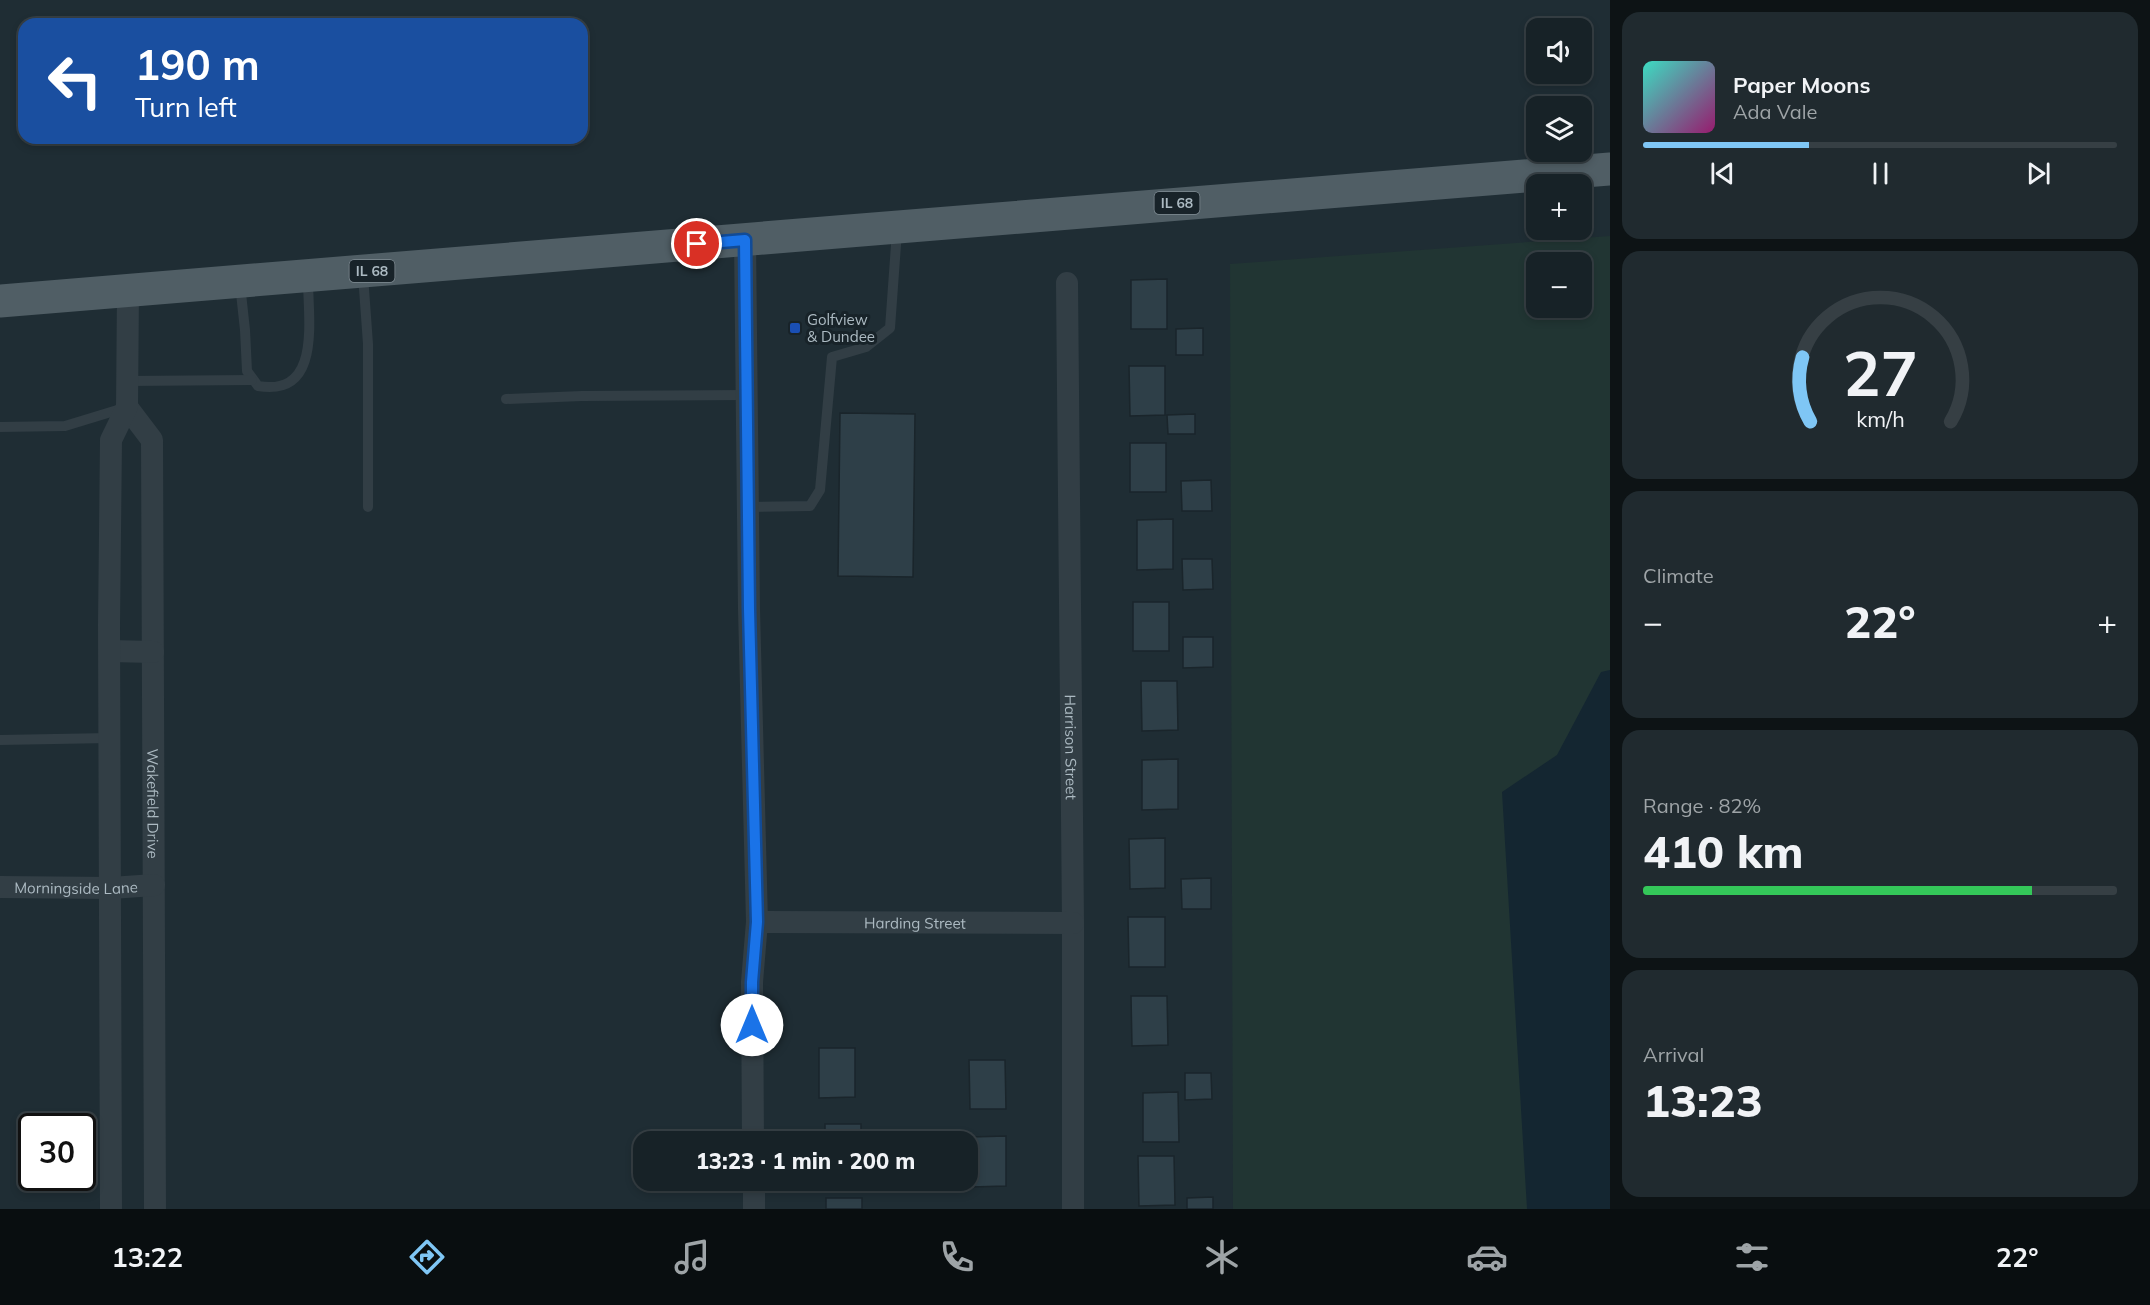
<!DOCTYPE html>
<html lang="en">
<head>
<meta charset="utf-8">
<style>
	body { margin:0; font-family:Mulish,sans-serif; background:#202a2f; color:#f1f3f6; height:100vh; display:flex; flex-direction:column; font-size:22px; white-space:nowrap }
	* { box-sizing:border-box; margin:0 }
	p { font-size:20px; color:#9ea4a7 }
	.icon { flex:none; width:33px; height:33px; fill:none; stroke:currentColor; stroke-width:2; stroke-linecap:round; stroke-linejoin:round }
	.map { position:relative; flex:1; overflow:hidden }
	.panel { display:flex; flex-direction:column; gap:12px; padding:12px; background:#0d1315; width:540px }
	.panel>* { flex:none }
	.hud { position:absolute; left:18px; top:18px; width:570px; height:126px; border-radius:18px; box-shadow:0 3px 9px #0003,0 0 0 2px #363f44; background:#1a4fa0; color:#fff; overflow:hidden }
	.fabs { position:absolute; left:1526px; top:18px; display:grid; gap:12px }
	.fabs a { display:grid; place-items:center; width:66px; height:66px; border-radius:12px; background:#172227; box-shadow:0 3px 9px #0003,0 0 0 2px #363f44; font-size:30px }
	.speed { position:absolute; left:18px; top:1113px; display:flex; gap:12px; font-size:30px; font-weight:700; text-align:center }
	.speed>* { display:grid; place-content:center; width:78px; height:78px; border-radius:50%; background:#172227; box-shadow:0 3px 9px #0003,0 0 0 2px #363f44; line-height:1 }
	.speed .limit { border:3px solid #111; border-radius:9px; background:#fff; color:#111 }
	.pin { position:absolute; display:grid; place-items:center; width:51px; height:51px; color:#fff; margin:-26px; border:3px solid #fff; border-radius:50%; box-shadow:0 2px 6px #0007 }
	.me { position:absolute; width:66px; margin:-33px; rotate:0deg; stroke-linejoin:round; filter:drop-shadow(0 0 4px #0008) }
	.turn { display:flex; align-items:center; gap:21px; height:126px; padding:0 18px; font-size:27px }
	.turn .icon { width:78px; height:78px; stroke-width:2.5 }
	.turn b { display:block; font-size:42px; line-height:51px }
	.big { font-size:45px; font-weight:800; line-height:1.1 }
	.panel .card { flex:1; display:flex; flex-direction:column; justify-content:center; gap:9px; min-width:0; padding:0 21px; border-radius:18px; background:#202a2f }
	.panel .dial { align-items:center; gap:0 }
	.dial svg { height:156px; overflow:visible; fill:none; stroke:#363f44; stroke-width:7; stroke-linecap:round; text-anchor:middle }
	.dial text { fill:#f1f3f6; stroke:none }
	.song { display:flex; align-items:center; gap:18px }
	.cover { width:72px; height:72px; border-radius:9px; background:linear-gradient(135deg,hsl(170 70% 55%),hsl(320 70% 35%)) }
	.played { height:6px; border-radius:3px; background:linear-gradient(90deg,#7fc6f5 35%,#363f44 35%) }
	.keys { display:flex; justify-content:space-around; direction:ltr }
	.heat { display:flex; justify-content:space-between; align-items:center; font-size:33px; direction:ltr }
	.charge { height:9px; border-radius:4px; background:linear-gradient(90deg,#34c759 82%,#363f44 0) }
	.trip { position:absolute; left:633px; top:1131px; width:345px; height:60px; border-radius:18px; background:#172227; box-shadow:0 3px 9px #0003,0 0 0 2px #363f44; font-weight:800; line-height:60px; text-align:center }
	.dock { display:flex; height:96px; justify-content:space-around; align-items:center; background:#090e10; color:#9ea4a7 }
	.dock .icon { width:42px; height:42px }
	.dock .selected { color:#7fc6f5 }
	.dock b { font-size:27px; color:#f1f3f6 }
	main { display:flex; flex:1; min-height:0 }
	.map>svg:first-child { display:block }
	.green { fill:#213533; fill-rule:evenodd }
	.water { fill:#142631 }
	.building { fill:#2e3f48; stroke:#1a252b; stroke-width:1.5 }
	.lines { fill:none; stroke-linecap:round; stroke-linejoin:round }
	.lane { stroke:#323e45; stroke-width:10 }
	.street { stroke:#323e45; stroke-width:22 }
	.primary { stroke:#505e65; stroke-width:33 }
	.route-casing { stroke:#114b97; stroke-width:15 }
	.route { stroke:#1a73e8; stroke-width:10 }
	.transit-dot { fill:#1a4fb4; stroke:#182329; stroke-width:2 }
	.labels { text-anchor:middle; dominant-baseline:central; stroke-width:6; stroke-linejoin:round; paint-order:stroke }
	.shield { fill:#182329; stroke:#808d94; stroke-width:1.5 }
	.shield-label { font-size:14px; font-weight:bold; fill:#acbac2 }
	.poi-label { font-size:15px; fill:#acbac2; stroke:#182329; text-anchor:start }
	.street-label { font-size:15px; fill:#acbac2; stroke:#182329 }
</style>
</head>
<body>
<main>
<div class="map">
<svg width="1610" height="1209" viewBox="0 0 1610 1209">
	<rect width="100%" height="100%" fill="#1f2d34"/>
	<path class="green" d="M1610,236V1209H1233L1230,264ZM1536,262H1581V308H1536Z"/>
	<polygon class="water" points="1610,670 1610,1209 1527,1209 1502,792 1557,755 1601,672"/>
	<g class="building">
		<polygon points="1167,279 1167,329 1131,329 1131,280"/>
		<polygon points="1203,328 1203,355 1176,355 1176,329"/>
		<polygon points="1129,366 1165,366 1165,415 1130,416"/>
		<polygon points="840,413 915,414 913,577 838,576"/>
		<polygon points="1195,414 1195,434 1168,434 1167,415"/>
		<rect x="1130" y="443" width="36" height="49"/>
		<polygon points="1211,480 1212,511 1182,511 1181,481"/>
		<polygon points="1173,519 1173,569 1137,570 1137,520"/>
		<polygon points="1182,559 1212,559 1213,589 1183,590"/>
		<rect x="1133" y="602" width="36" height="49"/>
		<polygon points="1183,637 1213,637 1213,667 1183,668"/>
		<polygon points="1141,681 1177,681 1178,730 1142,731"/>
		<polygon points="1178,759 1178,809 1142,810 1142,760"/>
		<polygon points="1165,838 1165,888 1130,889 1129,839"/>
		<polygon points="1211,878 1211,909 1182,909 1181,879"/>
		<polygon points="1128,917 1165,917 1165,967 1129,967"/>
		<polygon points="1131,996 1167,996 1168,1045 1132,1046"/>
		<polygon points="819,1048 855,1048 855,1097 819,1098"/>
		<polygon points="969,1060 1005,1060 1006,1109 970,1109"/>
		<polygon points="1185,1073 1211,1073 1212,1099 1185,1100"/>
		<polygon points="1178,1092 1179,1142 1143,1142 1143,1093"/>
		<rect x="825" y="1124" width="36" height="18"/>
		<polygon points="1006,1136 1006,1186 971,1187 970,1137"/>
		<polygon points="1138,1156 1174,1156 1175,1205 1139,1206"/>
		<polygon points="1213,1197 1213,1209 1187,1209 1187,1198"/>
		<rect x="826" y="1198" width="36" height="11"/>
	</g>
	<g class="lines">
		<g class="lane">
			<polyline points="363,275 368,344 368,507"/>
			<path d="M240,284L245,330L247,371L258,386C322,397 308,320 308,279"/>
			<polyline points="127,381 252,380"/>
			<polyline points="506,399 582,396 747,395"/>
			<polyline points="0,427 65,426 124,408"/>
			<polyline points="748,507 810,506 820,490 832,357 866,347 890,328 897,231"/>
			<polyline points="0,740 110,738"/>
		</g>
		<g class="street">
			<polyline points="745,240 749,609 757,922 752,982 753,1142"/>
			<path id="s1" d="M1067,283L1073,923V1209"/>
			<path id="s2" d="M127,407L152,440L155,1209"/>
			<polyline points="110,651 153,652"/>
			<path id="s3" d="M0,887L111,888L154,885"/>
			<path id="s4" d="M757,922L1073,923"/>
			<polyline points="754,1180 754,1209"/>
			<polyline points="111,1209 109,625 111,440 127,407 128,291"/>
		</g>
		<path class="primary" d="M0,301C537,257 1073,212 1610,169"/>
	</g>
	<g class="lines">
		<defs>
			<polyline id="route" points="697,244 745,240 749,609 757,922 752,982 752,1025"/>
		</defs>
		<use href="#route" class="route-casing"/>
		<use href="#route" class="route"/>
	</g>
	<rect class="transit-dot" x="789" y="322" width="12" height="12" rx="3"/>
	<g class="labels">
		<g class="shield">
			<rect x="1154.5" y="192" width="45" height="22" rx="4.5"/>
			<rect x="349.5" y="260" width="45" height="22" rx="4.5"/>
		</g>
		<g class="shield-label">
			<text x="1177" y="203">IL 68</text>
			<text x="372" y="271">IL 68</text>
		</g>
		<g class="poi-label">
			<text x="807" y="319">Golfview<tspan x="807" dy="17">&amp; Dundee</tspan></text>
		</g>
		<g class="street-label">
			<text stroke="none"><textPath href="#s1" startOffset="464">Harrison Street</textPath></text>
			<text stroke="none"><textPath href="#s2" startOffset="405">Wakefield Drive</textPath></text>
			<text stroke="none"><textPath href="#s3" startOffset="76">Morningside Lane</textPath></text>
			<text stroke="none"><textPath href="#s4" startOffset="158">Harding Street</textPath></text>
		</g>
	</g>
</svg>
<div class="fabs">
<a><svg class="icon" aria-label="sound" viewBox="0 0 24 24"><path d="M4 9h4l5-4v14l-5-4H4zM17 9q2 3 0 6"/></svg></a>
<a><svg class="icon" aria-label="layers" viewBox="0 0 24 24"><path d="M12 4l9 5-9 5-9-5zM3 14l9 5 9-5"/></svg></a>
<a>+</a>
<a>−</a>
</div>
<div class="speed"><div class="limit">30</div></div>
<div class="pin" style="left:697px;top:244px;background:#d93025"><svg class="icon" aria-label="arrive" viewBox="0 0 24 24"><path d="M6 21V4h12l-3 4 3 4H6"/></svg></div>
<svg class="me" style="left:752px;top:1025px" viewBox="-20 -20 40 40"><circle r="19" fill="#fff"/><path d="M0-13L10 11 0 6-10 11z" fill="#1a73e8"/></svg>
<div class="trip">13:23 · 1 min · 200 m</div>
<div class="hud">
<div class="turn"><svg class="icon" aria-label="left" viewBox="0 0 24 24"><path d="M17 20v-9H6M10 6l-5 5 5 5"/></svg><div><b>190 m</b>Turn left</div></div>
</div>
</div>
<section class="panel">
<div class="card">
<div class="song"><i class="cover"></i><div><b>Paper Moons</b><p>Ada Vale</p></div></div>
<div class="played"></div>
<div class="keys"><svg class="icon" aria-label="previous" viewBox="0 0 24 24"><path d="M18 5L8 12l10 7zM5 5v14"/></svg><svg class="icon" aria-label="pause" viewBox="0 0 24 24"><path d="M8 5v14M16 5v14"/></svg><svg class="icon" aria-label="next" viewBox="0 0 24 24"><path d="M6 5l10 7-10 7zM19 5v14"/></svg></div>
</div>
<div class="card dial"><svg viewBox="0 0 100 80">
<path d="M14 69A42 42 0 1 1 86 69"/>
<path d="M14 69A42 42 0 0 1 10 36" stroke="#7fc6f5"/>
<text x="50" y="56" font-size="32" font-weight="700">27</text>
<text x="50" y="72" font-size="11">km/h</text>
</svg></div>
<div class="card"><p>Climate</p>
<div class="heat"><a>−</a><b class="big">22°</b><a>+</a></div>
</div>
<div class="card"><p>Range · 82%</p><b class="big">410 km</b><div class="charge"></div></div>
<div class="card"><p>Arrival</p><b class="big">13:23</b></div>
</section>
</main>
<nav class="dock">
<b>13:22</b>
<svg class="icon selected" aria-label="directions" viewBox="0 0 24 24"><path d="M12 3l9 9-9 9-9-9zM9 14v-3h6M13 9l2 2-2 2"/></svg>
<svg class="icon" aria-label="music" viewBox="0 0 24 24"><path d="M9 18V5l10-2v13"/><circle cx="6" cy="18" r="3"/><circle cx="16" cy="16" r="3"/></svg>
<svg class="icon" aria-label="phone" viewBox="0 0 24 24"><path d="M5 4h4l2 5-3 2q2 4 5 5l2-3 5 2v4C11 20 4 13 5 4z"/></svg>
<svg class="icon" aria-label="climate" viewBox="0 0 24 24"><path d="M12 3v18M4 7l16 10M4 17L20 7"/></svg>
<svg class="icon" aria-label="car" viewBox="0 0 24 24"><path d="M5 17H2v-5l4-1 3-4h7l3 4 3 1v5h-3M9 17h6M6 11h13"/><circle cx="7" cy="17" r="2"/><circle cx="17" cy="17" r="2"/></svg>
<svg class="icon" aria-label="filters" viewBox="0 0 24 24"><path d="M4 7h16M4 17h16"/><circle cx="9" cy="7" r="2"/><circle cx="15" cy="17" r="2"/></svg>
<b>22°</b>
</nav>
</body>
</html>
